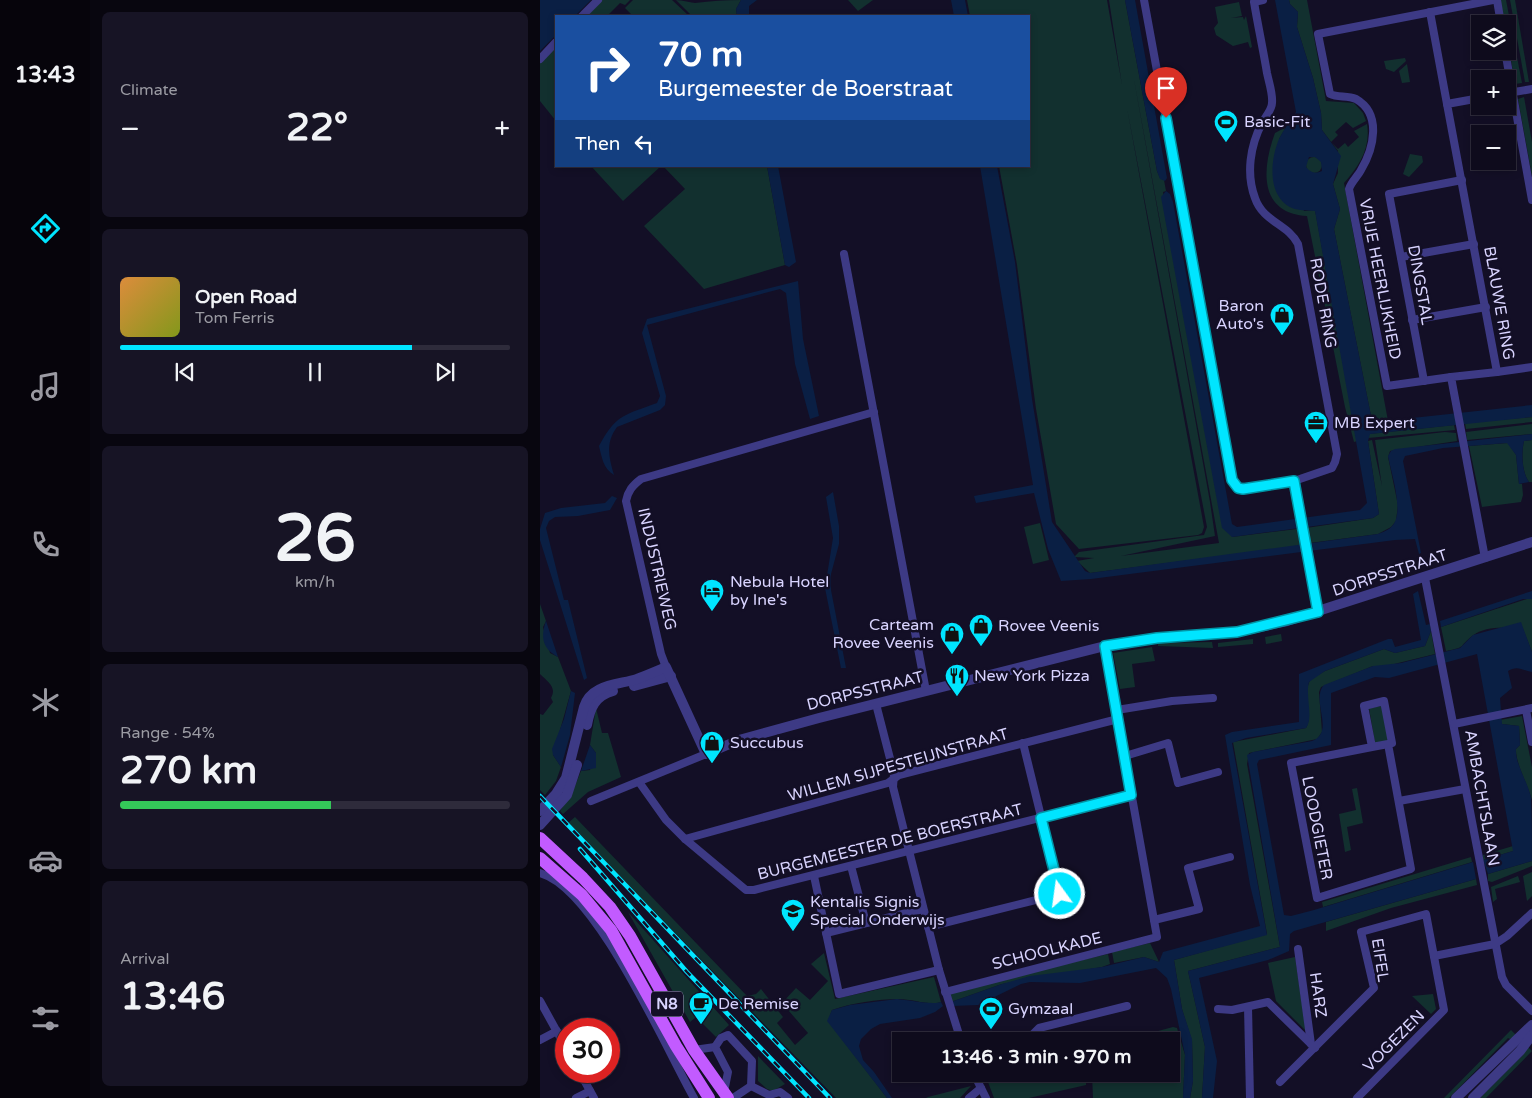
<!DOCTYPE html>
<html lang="en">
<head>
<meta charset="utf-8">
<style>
	body { margin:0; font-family:"Varela Round",sans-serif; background:#171425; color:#f1f3f6; height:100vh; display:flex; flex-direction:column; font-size:19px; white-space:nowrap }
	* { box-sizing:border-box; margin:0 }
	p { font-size:16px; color:#9b9ba3 }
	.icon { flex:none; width:28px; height:28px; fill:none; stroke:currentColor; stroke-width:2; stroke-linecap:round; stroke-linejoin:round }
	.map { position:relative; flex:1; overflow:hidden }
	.panel { display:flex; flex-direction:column; gap:12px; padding:12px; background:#08060f; width:450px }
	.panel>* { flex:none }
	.banner { position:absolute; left:15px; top:15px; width:475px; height:152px; border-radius:0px; box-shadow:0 2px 8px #0003,0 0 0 1px #2e2b3b; background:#1a4fa0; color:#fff; overflow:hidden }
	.fabs { position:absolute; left:931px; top:15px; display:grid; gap:10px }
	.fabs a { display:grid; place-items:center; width:45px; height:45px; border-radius:0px; background:#0e0b1c; box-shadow:0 2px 8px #0003,0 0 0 1px #2e2b3b; font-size:25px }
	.speed { position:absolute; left:15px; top:1018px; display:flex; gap:10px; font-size:25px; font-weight:700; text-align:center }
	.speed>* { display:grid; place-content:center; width:65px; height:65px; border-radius:50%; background:#0e0b1c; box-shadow:0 2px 8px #0003,0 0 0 1px #2e2b3b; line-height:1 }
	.speed .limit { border:8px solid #d22; background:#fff; color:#111 }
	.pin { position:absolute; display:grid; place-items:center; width:42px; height:42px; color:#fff; margin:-51px -21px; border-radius:50% 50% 50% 0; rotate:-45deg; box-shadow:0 0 5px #0007 }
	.pin .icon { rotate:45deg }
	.me { position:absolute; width:55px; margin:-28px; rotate:346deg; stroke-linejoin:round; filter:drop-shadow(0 0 4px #0008) }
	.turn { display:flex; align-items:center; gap:18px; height:105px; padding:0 20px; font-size:22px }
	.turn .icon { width:65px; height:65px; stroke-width:2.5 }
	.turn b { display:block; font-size:35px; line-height:42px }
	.then { display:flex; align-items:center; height:48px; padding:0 20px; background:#0003; gap:10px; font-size:19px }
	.big { font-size:38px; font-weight:700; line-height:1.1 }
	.panel .card { flex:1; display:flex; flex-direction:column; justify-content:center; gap:8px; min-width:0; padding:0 18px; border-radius:8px; background:#171425 }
	.panel .dial { align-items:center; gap:0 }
	.dial b { font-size:65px; line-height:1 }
	.song { display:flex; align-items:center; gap:15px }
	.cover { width:60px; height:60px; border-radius:8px; background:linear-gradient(135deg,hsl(30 70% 55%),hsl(70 70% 35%)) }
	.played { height:5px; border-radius:2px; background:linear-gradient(90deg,#00e5ff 75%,#2e2b3b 75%) }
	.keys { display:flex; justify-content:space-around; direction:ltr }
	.heat { display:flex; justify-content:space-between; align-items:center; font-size:28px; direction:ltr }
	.charge { height:8px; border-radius:4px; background:linear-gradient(90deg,#34c759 54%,#2e2b3b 0) }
	.trip { position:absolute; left:352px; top:1032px; width:288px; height:50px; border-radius:0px; background:#0e0b1c; box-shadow:0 2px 8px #0003,0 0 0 1px #2e2b3b; font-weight:700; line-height:50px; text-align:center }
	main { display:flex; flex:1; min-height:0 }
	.dock { display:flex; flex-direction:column; width:90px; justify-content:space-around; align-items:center; background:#06040b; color:#9b9ba3 }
	.dock .icon { width:35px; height:35px }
	.dock .selected { color:#00e5ff }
	.dock b { font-size:22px; color:#f1f3f6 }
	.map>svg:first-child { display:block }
	.green { fill:#12302f; fill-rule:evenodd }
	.water { fill:#0a1f44; fill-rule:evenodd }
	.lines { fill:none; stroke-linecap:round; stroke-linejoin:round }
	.minor { stroke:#3d3a85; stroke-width:8 }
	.tertiary { stroke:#3d3a85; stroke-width:10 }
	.primary { stroke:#c25bff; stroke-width:12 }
	.rail-casing { stroke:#00e5ff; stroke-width:4.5 }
	.rail { stroke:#130f26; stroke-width:2.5; stroke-dasharray:8; stroke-linecap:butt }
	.route-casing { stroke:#0095a6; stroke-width:12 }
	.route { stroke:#00e5ff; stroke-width:9 }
	.labels { text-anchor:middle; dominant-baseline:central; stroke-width:5; stroke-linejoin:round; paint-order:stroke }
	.shield { fill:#130f26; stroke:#9e99be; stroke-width:1 }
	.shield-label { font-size:15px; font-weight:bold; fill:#d9d4ff }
	.poi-label { font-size:16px; fill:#d9d4ff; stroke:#130f26; text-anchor:start }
	.street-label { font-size:16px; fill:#d9d4ff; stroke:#130f26 }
</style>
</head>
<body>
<main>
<nav class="dock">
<b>13:43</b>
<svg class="icon selected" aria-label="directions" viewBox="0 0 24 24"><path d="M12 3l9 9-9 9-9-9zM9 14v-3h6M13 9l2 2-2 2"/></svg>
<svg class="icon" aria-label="music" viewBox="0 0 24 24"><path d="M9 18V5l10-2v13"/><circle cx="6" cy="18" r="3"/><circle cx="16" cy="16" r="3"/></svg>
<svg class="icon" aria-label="phone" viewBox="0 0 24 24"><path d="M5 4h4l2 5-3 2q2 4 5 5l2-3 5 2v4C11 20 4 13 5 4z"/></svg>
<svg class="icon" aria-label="climate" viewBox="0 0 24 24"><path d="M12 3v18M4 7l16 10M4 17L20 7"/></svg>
<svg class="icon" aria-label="car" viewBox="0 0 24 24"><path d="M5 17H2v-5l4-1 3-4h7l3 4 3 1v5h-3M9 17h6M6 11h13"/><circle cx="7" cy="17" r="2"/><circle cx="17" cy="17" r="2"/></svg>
<svg class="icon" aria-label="filters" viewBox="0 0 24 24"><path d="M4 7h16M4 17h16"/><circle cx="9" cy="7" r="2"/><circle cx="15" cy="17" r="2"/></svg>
</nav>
<section class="panel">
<div class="card"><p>Climate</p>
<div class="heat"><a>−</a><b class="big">22°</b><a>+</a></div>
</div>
<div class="card">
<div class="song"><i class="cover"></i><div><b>Open Road</b><p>Tom Ferris</p></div></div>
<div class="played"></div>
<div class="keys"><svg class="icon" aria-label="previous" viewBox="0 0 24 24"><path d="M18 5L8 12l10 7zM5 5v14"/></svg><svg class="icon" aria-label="pause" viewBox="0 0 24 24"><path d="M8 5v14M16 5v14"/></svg><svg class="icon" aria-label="next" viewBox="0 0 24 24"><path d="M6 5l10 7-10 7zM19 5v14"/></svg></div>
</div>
<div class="card dial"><b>26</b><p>km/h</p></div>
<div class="card"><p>Range · 54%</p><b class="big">270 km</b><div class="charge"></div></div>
<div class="card"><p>Arrival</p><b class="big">13:46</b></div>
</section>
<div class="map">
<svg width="992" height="1098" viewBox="0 0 992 1098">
	<rect width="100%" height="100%" fill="#130f26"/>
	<g class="green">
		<polygon points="62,0 90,0 85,5 80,3 67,16 46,16"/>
		<polygon points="93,0 132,0 149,16 93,16 85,8"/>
		<path d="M136,0C142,0 152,3 155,3C171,1 185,0 201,0L196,9L197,16H152Z"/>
		<polygon points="308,0 333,0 318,11"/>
		<path d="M427,0H567L582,85L569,0H585L617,171L620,178L624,180L626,191L623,192L692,537L757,529L760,546L550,573L537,561L554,558L534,557L539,552L664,535L667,527L587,108L664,527L662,533L658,535L539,549L516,524L496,409L477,265L459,166H489V16H430ZM593,74L679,543L581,556L675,536L670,502Z"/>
		<path d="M749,0H767L786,101L814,103L823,113L826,121L813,128L806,122L795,132L798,135L791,142L798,149L805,143L808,147L819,137L814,131L827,124C831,148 819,166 804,183L848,421H832L794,229L800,209L793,184L798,173V151L782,130L781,113L773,78L757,27L758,12L750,4Z"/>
		<polygon points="960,0 966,0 982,83 975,84 968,42 968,24 964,24"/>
		<polygon points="970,0 975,0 989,82 985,82"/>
		<polygon points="699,2 702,16 691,18 703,17 704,20 706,16 712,47 710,48 708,42 693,46 676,35 674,28 678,23 675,7"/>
		<polygon points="16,47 16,121 0,101 0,63"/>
		<polygon points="865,58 866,61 854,72 846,69 844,61"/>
		<polygon points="867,64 870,82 862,83 859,71"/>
		<polygon points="984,97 992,142 992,176 978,99"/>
		<path d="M746,127L739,139L764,211L775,210L817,441L814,442L805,407L767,216C718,213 722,168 735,133Z"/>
		<polygon points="870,154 882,156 883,162 869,177 863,174"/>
		<circle cx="774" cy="165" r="8"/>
		<polygon points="51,166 121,166 83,201"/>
		<polygon points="123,166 227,166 245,265 164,289 104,226 145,189"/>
		<polygon points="992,417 992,422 926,429 925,423"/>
		<polygon points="992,424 992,434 927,440 926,432"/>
		<polygon points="914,425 915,430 828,438 829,434"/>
		<polygon points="905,432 916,433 917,441 850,451 848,457 858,505 856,521 851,527 838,534 770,543 766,528 833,518 839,514 828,441 832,440 842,486 835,440"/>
		<path d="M992,440V482H989C982,472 981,454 984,441Z"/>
		<polygon points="968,443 976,455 979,484 982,484 983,495 981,502 942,507 929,446"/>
		<polygon points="500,523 509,560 493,564 484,527"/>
		<path d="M990,598L992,599V652L983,629C967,628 947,625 932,636C918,647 927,647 906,651L901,627Z"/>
		<path d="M0,604L6,621L3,627L10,653L18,657L31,691L13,755L21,767L16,781L5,795L0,790V714L3,715L13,702L11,698C17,687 8,682 0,674Z"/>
		<path d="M891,631L895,654L846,666H833L781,687L779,692L782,732L777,739L709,753L707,764L740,947L648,971L665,1047L662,1098H650L653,1081L652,1041L642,1009L634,960L727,934L693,742L766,728C774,713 761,694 771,679L785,671L844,649L855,653L885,646Z"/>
		<polygon points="741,634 742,641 726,644 725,637"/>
		<polygon points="713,639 713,644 678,647 678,643"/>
		<polygon points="672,642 673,648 618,646 618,643"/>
		<polygon points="612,647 615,661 592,664 595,687 580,689 573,653"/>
		<polygon points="842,706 848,741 835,743 829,708"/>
		<polygon points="56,708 62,733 68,733 81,777 48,792 23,814 20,811 33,791 41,771 50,770 56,753 50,745"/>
		<path d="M982,716L992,767V800C988,785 975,762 976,749L980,745L979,726L962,724L960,720Z"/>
		<polygon points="817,788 823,823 807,827 811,850 805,852 799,814 816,810 812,789"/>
		<path d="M35,817L207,996L216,994L221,989L243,1017L237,1023L255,1045L268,1033L242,1003L256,988L270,1000L288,981L271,964L284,953L295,999L394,977L401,1002C390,1006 372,999 359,999C337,999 312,1003 292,1010L288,1021L347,1098H296L28,823Z"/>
		<polygon points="973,846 973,851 943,860 943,855"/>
		<polygon points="931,857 932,862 783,907 782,902"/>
		<polygon points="992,861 992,866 952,882 948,881 948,874"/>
		<polygon points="992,872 992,896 987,901 983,876"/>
		<polygon points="978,876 980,882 955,889 957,899 953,902 951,887"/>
		<polygon points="936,879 937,885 851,908 786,931 786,922"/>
		<polygon points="88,912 189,1025 176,1037 156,1017 150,1022"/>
		<polygon points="610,943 619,962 604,957 574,963 572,952"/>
		<polygon points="568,954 570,964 562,967 462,984 411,1002 409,995 415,990"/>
		<polygon points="755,957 766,1031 736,1001 728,963"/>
		<polygon points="893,994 896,1009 891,1014 872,996"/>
		<polygon points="633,1027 637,1028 645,1055 643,1098 553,1098 552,1074 631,1074 631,1041 581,1041"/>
		<polygon points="971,1030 976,1035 970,1039 968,1038 909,1098 904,1098"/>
		<polygon points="986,1045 992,1051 946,1098 940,1098 983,1055"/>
		<polygon points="218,1056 245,1084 233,1091 227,1089 218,1081"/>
		<polygon points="445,1074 546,1074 546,1085 489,1098 454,1098"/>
		<polygon points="431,1086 420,1098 386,1098 388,1097"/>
	</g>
	<g class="water">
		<polygon points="0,0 51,0 35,16 16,16 16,35 0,51"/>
		<polygon points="201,0 217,0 209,6 209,16 197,16 196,9"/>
		<polygon points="411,0 425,0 428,16 414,16"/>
		<polygon points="585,0 595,0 627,178 625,181 620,179 617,171"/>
		<path d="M735,0H749L750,4L758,12L757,27L773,78L781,113L782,130L801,156L793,184L800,209L794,229L832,421L835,422L992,405V417L830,434L828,441L839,514L833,518L692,537L682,528L621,197L626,191L630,194L633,202L692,524L697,527L820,510L827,503L775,211C768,210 759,211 752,208C727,197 730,160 739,139C744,129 750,121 756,112ZM769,157H775L781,162L782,171C775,174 771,173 766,167Z"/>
		<polygon points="227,166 238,166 256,262 249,267 245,265"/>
		<path d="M440,166H457L475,262L492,399L512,522L545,571L550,573L838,534C843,532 849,530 852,526C865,514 851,472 848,456L851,451L855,449L992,434V440L984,441C981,454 982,472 989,482L979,484L976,455L967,443L903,448L865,456L863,461L881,553L879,554L875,539L855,540L551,579L521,581L508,549L494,493L436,503L434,496L493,485Z"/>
		<path d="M258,281L263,339L279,416L270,419L255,364L246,293L240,289L107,325L126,396L125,405L120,410L77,427C65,443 69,458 74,475C63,468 62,458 59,446C76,414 85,415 117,403L120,396L102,333L107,319Z"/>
		<polygon points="293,492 299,526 299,544 291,574 291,590 306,668 301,668 285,588 293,538 286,497"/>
		<polygon points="72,496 77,498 70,510 38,516 15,517 9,521 6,528 24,600 28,600 47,678 44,680 0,540 0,529 5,513 21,508 65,503"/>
		<path d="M878,591L886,625L890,624L891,631L885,646L855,653L844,649L785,671L769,682C765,696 774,718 766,728L706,738L692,743L727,935L634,960L642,1009L652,1039L653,1081L650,1098H643L645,1055L631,989L627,978L616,968L540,983L490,982L481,984L438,1005L412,1006L411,1002L462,984L490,976L562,967L604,957L619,962L623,952L720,926L710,885L685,735L692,732L759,722V674L848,639H852L855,647L881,640L873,594Z"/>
		<polygon points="992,591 992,599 983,599 901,627 900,621"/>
		<path d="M6,621L18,657C3,649 0,638 6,621Z"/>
		<path d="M981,622L992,652V672C982,670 977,665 968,671L972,688L960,698L962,724L979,726L980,745L976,749C975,764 988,782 991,798C992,817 992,841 992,861L948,874L943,860L973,851L937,654L849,678L835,677L791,693V745L719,760L717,764L744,915L751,916L774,910L933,862L936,879L754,931L750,934L749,951L728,960L659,978L677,1061L673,1098H662L665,1047L648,971L740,947L707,755L713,752L772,741C796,732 770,700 784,685L833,666L861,663L920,648L933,635Z"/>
		<polygon points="31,691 35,693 30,735 21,767 13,755 12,749 24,719"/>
		<polygon points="50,745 56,753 56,768 41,771"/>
		<path d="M357,999C369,1000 392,1005 401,1002L403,1006L395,1012L380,1018L340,1024L331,1029L321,1039L319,1046L323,1060L334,1072L352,1098H347L287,1021L292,1010L310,1005Z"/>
	</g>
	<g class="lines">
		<g class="minor">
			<polyline points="604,0 692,480 698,488 703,489 754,481"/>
			<path d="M723,0L714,2C718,26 723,49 727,73C729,83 733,94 732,103C732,110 725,117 722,123C710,146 706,174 715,198C723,222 748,224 758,244L797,454L795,462L792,468L754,481L778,613"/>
			<polyline points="957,0 961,24"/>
			<polyline points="890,12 907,104"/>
			<polyline points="42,16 58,0"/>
			<polyline points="965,51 992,200"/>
			<polyline points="0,59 16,42"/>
			<polyline points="968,93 992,89"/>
			<polyline points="940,98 907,104 957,372 911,377 945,558"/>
			<polyline points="304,254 386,691"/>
			<polyline points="861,257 934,244"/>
			<polyline points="872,320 946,307"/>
			<polyline points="957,372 992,367"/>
			<path d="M911,377L847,386L809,189C811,182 818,176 821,170C834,148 842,114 816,99C807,95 798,98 790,94L778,34L953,0"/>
			<polyline points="884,381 849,194 922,180"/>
			<polyline points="885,578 962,977 966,985 992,1011"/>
			<path d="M126,667L121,654L86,501C88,491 92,486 101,479L334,412"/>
			<polyline points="336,704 354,774 353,787 399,970 421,1041"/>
			<polyline points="577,710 632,701 673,698"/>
			<polyline points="986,710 992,742"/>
			<polyline points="914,724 992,708"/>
			<polyline points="832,747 751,763 777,898 871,869 848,744 852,743 844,701 824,706 832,747 848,744"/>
			<polyline points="585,756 628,743 638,783 678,772"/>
			<polyline points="99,782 126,820 145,839 206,890 214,890 591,795"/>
			<polyline points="51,801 166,754"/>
			<polyline points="859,801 925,789"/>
			<polyline points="145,839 348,783 359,775 578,719"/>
			<polyline points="311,866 326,923"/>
			<path d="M0,873C56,888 125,1047 154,1098"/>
			<polyline points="274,876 299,994 399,970"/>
			<polyline points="614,920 659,909 648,868 690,857"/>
			<polyline points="388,927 520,894 483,743"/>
			<polyline points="286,933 383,909"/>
			<polyline points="758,949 771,1044"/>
			<polyline points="894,956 955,944 967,936 992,913"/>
			<polyline points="405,992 617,937 565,646"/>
			<polyline points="0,1001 26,1048"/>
			<polyline points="708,1007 710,1098"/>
			<polyline points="678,1009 692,1010 728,1002 775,1048"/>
			<polyline points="0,1040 17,1031"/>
			<polyline points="486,1041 499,1028 587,1006"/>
			<polyline points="154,1050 175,1047"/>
			<polyline points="39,1071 54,1098"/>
			<polyline points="434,1074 446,1098"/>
			<polyline points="740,1082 834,988 821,932 886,914 904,1010 817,1098"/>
			<polyline points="211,1086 229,1095 240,1092 248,1098"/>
			<polyline points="184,1092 188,1072 175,1047 181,1038 188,1035 212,1061 211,1086 193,1098"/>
			<polyline points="36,1098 50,1091"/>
			<polyline points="429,1098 441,1088"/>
		</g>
		<g class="tertiary">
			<polyline points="94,686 131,676"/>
			<path d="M47,725C50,708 55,696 73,691"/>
			<path d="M0,811L16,794L26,778L44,707C51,684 78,685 97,679C107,675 117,671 126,667L166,754L199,740L279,718L565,646L617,638L697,632L747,621L992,542"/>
			<polyline points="0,825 27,795 37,765"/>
			<polyline points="916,1098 992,1025"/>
			<polyline points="933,1098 980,1051 992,1035"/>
		</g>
		<g class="primary">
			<polyline points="0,838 43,878 70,907 90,936 154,1050 188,1098"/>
			<polyline points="0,858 42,895 71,930 136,1046 169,1098"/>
		</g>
		<defs>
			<g id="rail">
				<polyline points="0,796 290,1098"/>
				<polyline points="40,849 147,972 269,1098"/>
			</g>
		</defs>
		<use href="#rail" class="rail-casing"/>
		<use href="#rail" class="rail"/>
	</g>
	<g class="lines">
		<defs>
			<polyline id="route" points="520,894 501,818 591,795 565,646 617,638 697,632 778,612 754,481 703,489 698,488 692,480 626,118"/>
		</defs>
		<use href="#route" class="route-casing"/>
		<use href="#route" class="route"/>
	</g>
	<defs>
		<symbol id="stadium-pin" viewBox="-11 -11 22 30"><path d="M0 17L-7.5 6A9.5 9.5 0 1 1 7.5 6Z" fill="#00e5ff" stroke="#130f26"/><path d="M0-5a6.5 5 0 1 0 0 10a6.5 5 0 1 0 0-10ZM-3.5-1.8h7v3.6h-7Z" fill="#111"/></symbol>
		<symbol id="shop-pin" viewBox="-11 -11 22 30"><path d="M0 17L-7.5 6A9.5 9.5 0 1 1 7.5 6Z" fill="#00e5ff" stroke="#130f26"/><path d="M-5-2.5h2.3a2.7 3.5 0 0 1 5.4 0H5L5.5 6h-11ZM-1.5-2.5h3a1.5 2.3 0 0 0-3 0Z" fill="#111"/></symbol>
		<symbol id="office-pin" viewBox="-11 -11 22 30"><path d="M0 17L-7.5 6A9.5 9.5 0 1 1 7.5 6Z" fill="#00e5ff" stroke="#130f26"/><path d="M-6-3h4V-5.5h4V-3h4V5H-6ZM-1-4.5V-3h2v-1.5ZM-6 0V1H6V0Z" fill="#111"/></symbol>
		<symbol id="hotel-pin" viewBox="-11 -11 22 30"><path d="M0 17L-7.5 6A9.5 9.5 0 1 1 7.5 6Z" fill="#00e5ff" stroke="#130f26"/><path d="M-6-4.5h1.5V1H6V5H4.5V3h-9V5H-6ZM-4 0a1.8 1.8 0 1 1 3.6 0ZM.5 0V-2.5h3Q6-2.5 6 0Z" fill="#111"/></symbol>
		<symbol id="restaurant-pin" viewBox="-11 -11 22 30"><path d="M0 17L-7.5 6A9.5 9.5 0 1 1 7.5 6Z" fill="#00e5ff" stroke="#130f26"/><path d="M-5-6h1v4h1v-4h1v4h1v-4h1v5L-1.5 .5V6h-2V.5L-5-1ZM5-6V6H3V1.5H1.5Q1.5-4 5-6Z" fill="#111"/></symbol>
		<symbol id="school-pin" viewBox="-11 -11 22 30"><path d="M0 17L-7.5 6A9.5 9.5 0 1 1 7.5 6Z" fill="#00e5ff" stroke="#130f26"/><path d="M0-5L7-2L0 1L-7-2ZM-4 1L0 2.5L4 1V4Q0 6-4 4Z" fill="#111"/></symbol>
		<symbol id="cafe-pin" viewBox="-11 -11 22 30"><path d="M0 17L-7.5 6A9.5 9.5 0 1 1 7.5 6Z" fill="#00e5ff" stroke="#130f26"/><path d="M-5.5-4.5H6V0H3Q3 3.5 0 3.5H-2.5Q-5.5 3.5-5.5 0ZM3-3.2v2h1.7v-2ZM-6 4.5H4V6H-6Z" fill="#111"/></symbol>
	</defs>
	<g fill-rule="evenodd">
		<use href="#stadium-pin" x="672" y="108" width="28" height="38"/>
		<use href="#shop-pin" x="728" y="301" width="28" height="38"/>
		<use href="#office-pin" x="762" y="409" width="28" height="38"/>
		<use href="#hotel-pin" x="158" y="577" width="28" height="38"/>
		<use href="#shop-pin" x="427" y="612" width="28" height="38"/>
		<use href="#shop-pin" x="398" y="620" width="28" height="38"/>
		<use href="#restaurant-pin" x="403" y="662" width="28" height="38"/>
		<use href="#shop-pin" x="158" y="729" width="28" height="38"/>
		<use href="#school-pin" x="239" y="897" width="28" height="38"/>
		<use href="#cafe-pin" x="147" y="990" width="28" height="38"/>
		<use href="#stadium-pin" x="437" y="995" width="28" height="38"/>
	</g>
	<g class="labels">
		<rect class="shield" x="111" y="991.5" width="32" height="25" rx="4"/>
		<g class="shield-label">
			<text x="127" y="1004">N8</text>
		</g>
		<g class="poi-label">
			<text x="704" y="122">Basic-Fit</text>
			<text x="724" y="306" text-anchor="end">Baron<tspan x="724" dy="18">Auto's</tspan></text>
			<text x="794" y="423">MB Expert</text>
			<text x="190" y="582">Nebula Hotel<tspan x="190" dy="18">by Ine's</tspan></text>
			<text x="394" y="625" text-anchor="end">Carteam<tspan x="394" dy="18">Rovee Veenis</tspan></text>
			<text x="458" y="626">Rovee Veenis</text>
			<text x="434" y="676">New York Pizza</text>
			<text x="190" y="743">Succubus</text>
			<text x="270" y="902">Kentalis Signis<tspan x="270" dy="18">Special Onderwijs</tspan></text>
			<text x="178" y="1004">De Remise</text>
			<text x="468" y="1009">Gymzaal</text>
		</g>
		<g class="street-label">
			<text transform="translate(840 279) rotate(79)">VRIJE HEERLIJKHEID</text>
			<text transform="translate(880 285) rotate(80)">DINGSTAL</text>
			<text transform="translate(783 303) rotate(80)">RODE RING</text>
			<text transform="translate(959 303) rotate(80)">BLAUWE RING</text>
			<text transform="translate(117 569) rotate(77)">INDUSTRIEWEG</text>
			<text transform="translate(850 573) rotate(-18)">DORPSSTRAAT</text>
			<text transform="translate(325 691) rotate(-14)">DORPSSTRAAT</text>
			<text transform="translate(358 765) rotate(-16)">WILLEM SIJPESTEIJNSTRAAT</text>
			<text transform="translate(942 798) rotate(80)">AMBACHTSLAAN</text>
			<text transform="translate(777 828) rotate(79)">LOODGIETER</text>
			<text transform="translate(350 842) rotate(-14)">BURGEMEESTER DE BOERSTRAAT</text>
			<text transform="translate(507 951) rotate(-14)">SCHOOLKADE</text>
			<text transform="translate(840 960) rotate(81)">EIFEL</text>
			<text transform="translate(778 995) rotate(82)">HARZ</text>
			<text transform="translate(854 1041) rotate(-45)">VOGEZEN</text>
		</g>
	</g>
</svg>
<div class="fabs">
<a><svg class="icon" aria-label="layers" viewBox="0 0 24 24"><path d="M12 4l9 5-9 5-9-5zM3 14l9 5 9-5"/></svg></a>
<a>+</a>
<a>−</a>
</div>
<div class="speed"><div class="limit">30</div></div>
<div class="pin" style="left:626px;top:118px;background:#d93025"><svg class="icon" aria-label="arrive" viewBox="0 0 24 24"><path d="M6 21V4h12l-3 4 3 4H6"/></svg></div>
<svg class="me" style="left:520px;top:894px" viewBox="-20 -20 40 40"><circle r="17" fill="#00e5ff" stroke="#fff" stroke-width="3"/><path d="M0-11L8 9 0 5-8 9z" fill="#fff"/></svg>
<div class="trip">13:46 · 3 min · 970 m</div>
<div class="banner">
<div class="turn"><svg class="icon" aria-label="right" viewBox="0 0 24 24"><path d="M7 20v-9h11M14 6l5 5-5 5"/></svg><div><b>70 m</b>Burgemeester de Boerstraat</div></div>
<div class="then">Then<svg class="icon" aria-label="left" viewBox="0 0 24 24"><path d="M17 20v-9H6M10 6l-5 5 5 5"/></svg></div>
</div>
</div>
</main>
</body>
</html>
